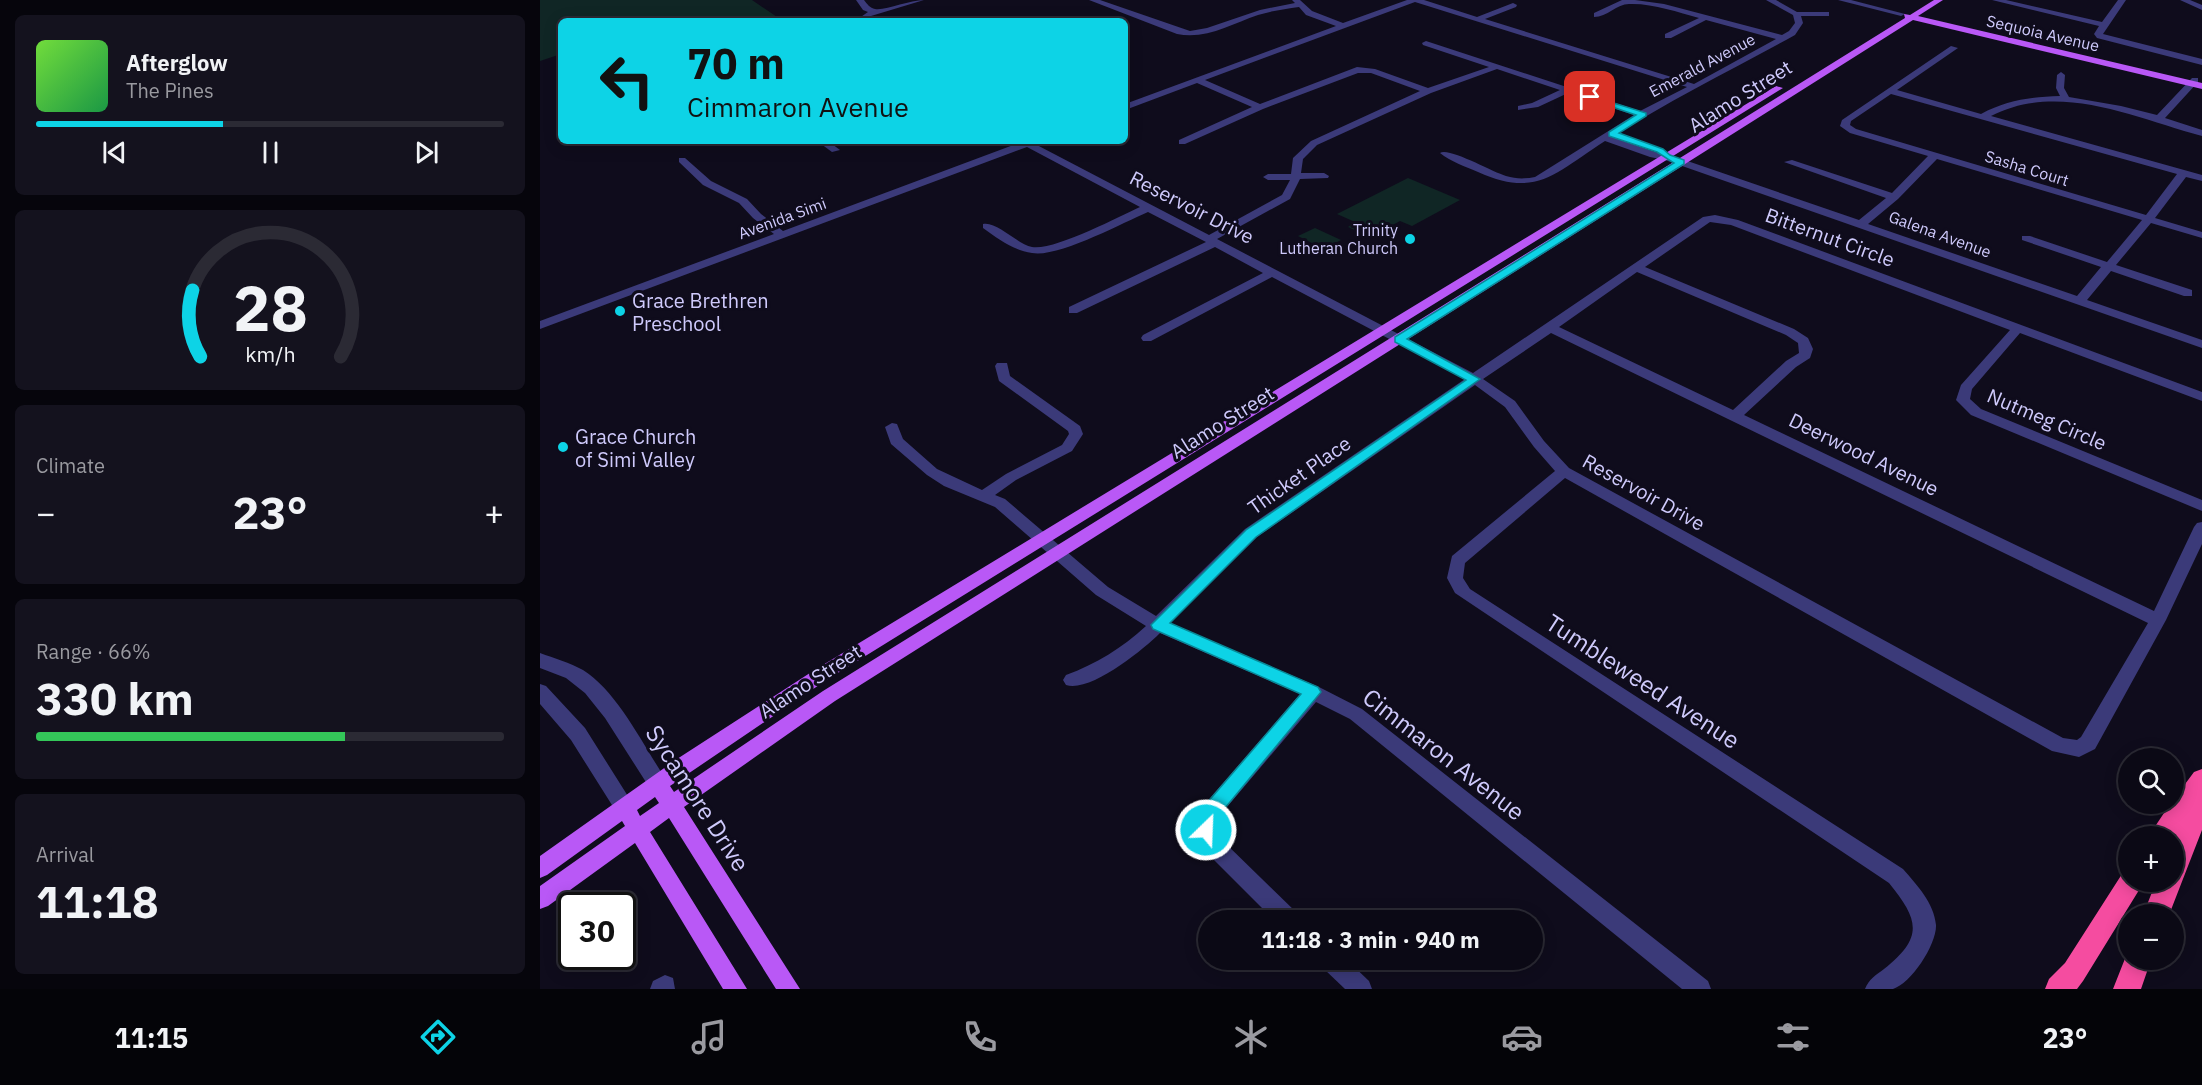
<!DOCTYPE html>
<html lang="en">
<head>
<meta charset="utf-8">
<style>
	body { margin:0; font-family:"IBM Plex Sans",sans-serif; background:#14121e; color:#f1f3f6; height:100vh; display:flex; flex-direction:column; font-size:22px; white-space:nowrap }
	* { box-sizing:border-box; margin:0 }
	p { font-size:20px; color:#9a9aa0 }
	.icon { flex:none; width:33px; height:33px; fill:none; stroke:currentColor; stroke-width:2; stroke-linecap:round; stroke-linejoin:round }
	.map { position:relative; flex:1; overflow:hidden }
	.drawer { display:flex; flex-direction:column; gap:15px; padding:15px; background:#06050c; width:540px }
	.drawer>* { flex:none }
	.top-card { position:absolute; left:18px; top:18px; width:570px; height:126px; border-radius:9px; box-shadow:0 3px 15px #0003,0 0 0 2px #2b2a34; background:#0dd3e6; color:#111; overflow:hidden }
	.fabs { position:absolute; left:1578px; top:748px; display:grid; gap:12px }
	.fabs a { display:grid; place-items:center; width:66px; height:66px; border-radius:50%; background:#0b0915; box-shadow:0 3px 15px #0003,0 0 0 2px #2b2a34; font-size:30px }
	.speed { position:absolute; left:18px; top:892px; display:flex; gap:12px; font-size:30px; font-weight:700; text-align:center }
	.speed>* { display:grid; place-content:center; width:78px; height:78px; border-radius:50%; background:#0b0915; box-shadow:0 3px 15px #0003,0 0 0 2px #2b2a34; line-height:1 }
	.speed .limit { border:3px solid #111; border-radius:9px; background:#fff; color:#111 }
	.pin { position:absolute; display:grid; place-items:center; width:51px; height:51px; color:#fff; margin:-26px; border-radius:12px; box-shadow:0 3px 9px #0006 }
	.me { position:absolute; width:66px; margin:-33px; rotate:24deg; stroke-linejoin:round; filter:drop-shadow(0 0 4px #0008) }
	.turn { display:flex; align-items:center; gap:21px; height:126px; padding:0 30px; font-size:27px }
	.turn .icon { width:78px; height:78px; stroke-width:2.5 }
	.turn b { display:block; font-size:42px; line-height:51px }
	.big { font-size:45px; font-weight:700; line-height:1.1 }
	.drawer .card { flex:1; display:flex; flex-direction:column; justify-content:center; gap:9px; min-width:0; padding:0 21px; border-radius:9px; background:#14121e }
	.drawer .dial { align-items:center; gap:0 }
	.dial svg { height:156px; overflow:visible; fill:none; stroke:#2b2a34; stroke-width:7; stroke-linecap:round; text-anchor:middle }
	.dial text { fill:#f1f3f6; stroke:none }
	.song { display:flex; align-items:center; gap:18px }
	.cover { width:72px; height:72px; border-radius:9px; background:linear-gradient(135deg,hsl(100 70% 55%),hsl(140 70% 35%)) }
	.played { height:6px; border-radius:3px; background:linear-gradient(90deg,#0dd3e6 40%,#2b2a34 40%) }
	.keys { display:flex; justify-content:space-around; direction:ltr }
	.heat { display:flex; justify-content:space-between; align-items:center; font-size:33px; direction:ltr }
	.charge { height:9px; border-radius:4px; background:linear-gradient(90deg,#34c759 66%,#2b2a34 0) }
	.trip { position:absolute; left:658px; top:910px; width:345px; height:60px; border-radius:30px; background:#0b0915; box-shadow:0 3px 15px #0003,0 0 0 2px #2b2a34; font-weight:700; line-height:60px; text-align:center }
	.dock { display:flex; height:96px; justify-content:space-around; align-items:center; background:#040408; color:#9a9aa0 }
	.dock .icon { width:42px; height:42px }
	.dock .current { color:#0dd3e6 }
	.dock b { font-size:27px; color:#f1f3f6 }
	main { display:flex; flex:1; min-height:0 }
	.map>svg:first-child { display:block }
	.green { fill:#102625 }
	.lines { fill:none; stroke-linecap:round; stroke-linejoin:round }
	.minor { fill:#3b3a79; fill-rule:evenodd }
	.major { fill:#b958f6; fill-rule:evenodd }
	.highway { fill:#f54ca0; fill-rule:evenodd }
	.route { fill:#0dd3e6; stroke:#088996; stroke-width:1.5 }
	.poi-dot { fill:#0dd3e6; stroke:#0f0c1c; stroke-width:2 }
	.labels { text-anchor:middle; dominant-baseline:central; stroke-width:6; stroke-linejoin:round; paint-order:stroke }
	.far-street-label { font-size:16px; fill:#cfcafc; stroke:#0f0c1c }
	.far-poi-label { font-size:16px; fill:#cfcafc; stroke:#0f0c1c; text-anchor:end }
	.street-label { font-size:20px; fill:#cfcafc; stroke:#0f0c1c }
	.poi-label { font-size:20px; fill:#cfcafc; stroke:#0f0c1c; text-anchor:start }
	.near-street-label { font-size:24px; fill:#cfcafc; stroke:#0f0c1c }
</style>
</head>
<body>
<main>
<section class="drawer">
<div class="card">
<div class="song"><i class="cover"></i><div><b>Afterglow</b><p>The Pines</p></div></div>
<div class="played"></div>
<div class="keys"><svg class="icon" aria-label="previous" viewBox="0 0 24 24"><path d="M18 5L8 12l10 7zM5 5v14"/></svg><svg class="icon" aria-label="pause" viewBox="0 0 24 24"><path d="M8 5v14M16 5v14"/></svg><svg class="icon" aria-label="next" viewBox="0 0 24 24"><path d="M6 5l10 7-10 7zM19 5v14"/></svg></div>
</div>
<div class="card dial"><svg viewBox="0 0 100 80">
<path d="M14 69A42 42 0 1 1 86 69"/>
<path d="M14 69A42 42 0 0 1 10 35" stroke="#0dd3e6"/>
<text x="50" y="56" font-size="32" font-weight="700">28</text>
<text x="50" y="72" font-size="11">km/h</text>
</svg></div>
<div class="card"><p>Climate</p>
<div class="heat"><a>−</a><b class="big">23°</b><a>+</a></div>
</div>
<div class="card"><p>Range · 66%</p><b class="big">330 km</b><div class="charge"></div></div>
<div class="card"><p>Arrival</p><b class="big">11:18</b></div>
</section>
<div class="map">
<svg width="1662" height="989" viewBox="0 0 1662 989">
	<rect width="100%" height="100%" fill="#0f0c1c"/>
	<g class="green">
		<polygon points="0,0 212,0 240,19 235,21 21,21 21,54 0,61"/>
		<polygon points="868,178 920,200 872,226 860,221 830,237 808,227 815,222 797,214"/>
		<polygon points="775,228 801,240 784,249 758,236"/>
	</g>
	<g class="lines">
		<g class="minor">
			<path d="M316,0H324C327,4 330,8 335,9C345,11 369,0 384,0L331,16L324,21H315L328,12L323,10Z"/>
			<path d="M549,0H560L650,31L667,28L720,10L755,3L752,0H760L772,11L803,23L867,0H884L937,17L973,3L977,5L976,7L945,19L1154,84L1236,39L1166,20L1131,38H1125V34L1159,18C1137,12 1112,3 1089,4C1077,4 1067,17 1054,17V13L1082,0H1095L1124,4L1242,35L1249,31L1255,23L1253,15L1226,0H1236L1257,12H1289V16H1261L1263,23L1255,35C1193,69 1130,100 1072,137L1115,152L1130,155L1319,220L1346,198L1244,162L1252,160L1352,193L1388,156L1310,133L1300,126L1302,120L1411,46L1418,48L1357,90L1441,114C1467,100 1491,97 1520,96L1516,88L1517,75L1521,72L1525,75L1524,88L1529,97L1581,106L1617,115L1652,78H1658V82L1625,118L1662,130V136C1595,118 1519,81 1451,116L1662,175V181L1646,177L1615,218L1662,232V238L1611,223L1576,265L1652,290V296H1644L1571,271L1547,300L1662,340V348L1125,160L1110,157L1065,141C1016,172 998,199 938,172C926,167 910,161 900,153C909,147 952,172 966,176C976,179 985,179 995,177L1094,115L1028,93L998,107L978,110V106L992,103L1020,90L957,69L891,93L777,145L763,159L761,173H784L789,176L788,178L760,179L750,199L677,239L933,373L1163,217L1175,215L1198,220L1662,392V401L1480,333L1432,389L1430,399L1441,409L1662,500V511L1431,415L1416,400L1421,385L1470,330L1191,225L1170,222L1105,267L1254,329L1268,338L1273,349L1270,358L1256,367L1204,415L1614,611L1654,527L1657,523L1662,522V544L1626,620L1555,749L1539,757L1512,751L1025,478L925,563L923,578L930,589L1363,869C1377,885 1394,903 1396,925C1397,944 1371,984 1353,989C1345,989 1333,989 1325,989C1329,979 1336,975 1344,969C1384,937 1379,920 1349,883L915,593L907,578L912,556L1015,471L994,447L965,407L935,385L717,537L630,623L779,687L822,709L1168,981L1171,989H1142L810,719L776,702L681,814L677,830L681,839L758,914L761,921H735L667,853L657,830L665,804L760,694L620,633C603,650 550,693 526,685L523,680L526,675C556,664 582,648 606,626L556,595L455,507L404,486L387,475L351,444L345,427L352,423L357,424L363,439L397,469L442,490L466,474L522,445L529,434L528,431L459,381L455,366L457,363H467L470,376L540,426L543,434L532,451L476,480L455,495L465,499L568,587L616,616L705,529L925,379L732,277L611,341H603L601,338L603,335L723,273L675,247L537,313H529V307L666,242L608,212C582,223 518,258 492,253C473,250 458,239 443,228V224C457,221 477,244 492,247C514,251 578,217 600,207L487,147L0,329V321L234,234L213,218L199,203L163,185L139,162V158H145L171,181L207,199L221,214L243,231L479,143L477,141H496L495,144L669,235L742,195L750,180H728L723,177L728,174H751L753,158L771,141L880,91L831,73H818L723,109L645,144H639V140L712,107L657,83L585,110V104L796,26L766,15L759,7C745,9 731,11 718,15C691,24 666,40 637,34ZM875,2L1147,87L1100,111L886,41L882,43L883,45L949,67L888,88L835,69L817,67L720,104L665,80ZM1351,94L1637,174L1606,215L1316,129L1310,125L1311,121ZM1397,159L1602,220L1567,262L1490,236H1482V240L1561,267L1537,296L1328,224L1358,199ZM1097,272L1246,335L1258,343L1259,353L1246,361L1193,410L1019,327ZM1011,333L1608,623L1541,737L1537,740L1523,738L1029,468L1004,441L975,401L943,379Z"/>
			<polygon points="1298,0 1311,0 1365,14 1361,16"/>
			<polygon points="1452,0 1466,0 1562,22 1578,0 1586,0 1563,34 1662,59 1662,65 1557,38 1554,34 1559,26"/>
			<polygon points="1640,0 1650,0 1662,5 1662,10"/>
			<polygon points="277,141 288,141 300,150 292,152"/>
			<path d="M0,653C14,658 30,663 43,670C77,691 103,745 125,778L128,784L125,790L118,793L111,790L65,718L45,693L26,678L0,668Z"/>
			<polygon points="0,684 6,686 45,728 91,801 94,807 91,813 84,816 77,813 31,740 0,704"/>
			<polygon points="780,960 807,960 829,981 832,989 805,989 783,968"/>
			<polygon points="125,975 133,978 135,989 110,989 113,981"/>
		</g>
		<path class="major" d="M1394,0H1403L1378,16L1662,83V89L1373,20L295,701L144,807L260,989H236L129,818L110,832L207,989H183L95,843L8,906L0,909V886L85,826L82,821L7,875L0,878V856L137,759L273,671L1236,86L1243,88L285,681L130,786L134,792L283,691L1365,18L1364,14L1370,15ZM115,797L119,803L100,816L97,810Z"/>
		<g class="highway">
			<polygon points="1662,769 1662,830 1629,915 1603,915 1616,882 1634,882 1634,841 1636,834 1634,838 1608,837 1630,804 1634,804 1634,799 1654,772"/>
			<polygon points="1588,871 1588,882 1604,882 1543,981 1537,989 1505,989 1509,979 1525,963 1582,874"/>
			<polygon points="1588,951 1588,960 1611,960 1601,989 1573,989"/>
		</g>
	</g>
	<polygon class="route" points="1048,95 1106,113 1106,116 1079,133 1123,149 1130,155 1144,160 1144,164 867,339 940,379 716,537 630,623 778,687 781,692 680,814 673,835 666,838 660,835 657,830 666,804 761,694 613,629 611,625 706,530 926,380 855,342 855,337 1134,163 1117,152 1069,136 1069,132 1096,115 1048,99"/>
	<g class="poi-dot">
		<circle cx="870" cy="239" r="6"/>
		<circle cx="80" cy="311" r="6"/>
		<circle cx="23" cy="447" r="6"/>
	</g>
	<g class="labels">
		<g class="far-street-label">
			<text transform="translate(1503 33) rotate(13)">Sequoia Avenue</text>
			<text transform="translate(1162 65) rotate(-28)">Emerald Avenue</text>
			<text transform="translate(1487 168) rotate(17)">Sasha Court</text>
			<text transform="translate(242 218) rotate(-20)">Avenida Simi</text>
			<text transform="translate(1400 234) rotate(20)">Galena Avenue</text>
		</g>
		<g class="far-poi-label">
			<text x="858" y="230">Trinity<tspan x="858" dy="18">Lutheran Church</tspan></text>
		</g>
		<g class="street-label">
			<text transform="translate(1200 96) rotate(-32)">Alamo Street</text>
			<text transform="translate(652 207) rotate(27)">Reservoir Drive</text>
			<text transform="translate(1290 237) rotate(20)">Bitternut Circle</text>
			<text transform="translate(1507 419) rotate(23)">Nutmeg Circle</text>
			<text transform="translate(682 422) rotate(-32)">Alamo Street</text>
			<text transform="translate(1324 454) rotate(26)">Deerwood Avenue</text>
			<text transform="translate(759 475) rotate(-35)">Thicket Place</text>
			<text transform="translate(1104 492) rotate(29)">Reservoir Drive</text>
			<text transform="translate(270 681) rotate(-33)">Alamo Street</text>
		</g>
		<g class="poi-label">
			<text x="92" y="300">Grace Brethren<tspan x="92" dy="23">Preschool</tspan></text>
			<text x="35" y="436">Grace Church<tspan x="35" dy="23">of Simi Valley</tspan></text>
		</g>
		<g class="near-street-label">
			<text transform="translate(1103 681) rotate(33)">Tumbleweed Avenue</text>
			<text transform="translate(904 754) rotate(38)">Cimmaron Avenue</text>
			<text transform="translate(158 798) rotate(57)">Sycamore Drive</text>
		</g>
	</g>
</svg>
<div class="fabs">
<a><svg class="icon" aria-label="search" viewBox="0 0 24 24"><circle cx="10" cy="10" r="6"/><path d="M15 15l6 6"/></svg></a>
<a>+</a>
<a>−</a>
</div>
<div class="speed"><div class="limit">30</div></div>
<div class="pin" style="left:1050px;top:97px;background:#d93025"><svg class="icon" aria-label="arrive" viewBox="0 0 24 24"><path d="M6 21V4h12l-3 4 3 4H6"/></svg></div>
<svg class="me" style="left:666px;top:830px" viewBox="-20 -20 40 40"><circle r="17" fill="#0dd3e6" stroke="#fff" stroke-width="3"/><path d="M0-11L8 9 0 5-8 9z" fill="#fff"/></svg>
<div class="trip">11:18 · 3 min · 940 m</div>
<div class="top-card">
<div class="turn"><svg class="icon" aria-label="left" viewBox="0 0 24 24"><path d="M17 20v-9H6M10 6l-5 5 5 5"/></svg><div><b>70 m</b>Cimmaron Avenue</div></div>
</div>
</div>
</main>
<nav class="dock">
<b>11:15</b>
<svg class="icon current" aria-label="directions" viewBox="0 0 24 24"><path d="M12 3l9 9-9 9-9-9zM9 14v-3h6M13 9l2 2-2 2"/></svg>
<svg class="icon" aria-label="music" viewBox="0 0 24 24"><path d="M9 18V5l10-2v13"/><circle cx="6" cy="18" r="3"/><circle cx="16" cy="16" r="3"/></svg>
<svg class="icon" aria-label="phone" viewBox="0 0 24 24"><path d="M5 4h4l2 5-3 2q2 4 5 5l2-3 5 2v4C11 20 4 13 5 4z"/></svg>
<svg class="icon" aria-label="climate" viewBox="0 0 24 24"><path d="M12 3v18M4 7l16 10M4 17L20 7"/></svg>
<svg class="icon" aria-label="car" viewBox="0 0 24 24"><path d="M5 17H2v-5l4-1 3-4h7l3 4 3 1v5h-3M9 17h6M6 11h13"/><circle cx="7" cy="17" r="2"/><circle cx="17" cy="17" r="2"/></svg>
<svg class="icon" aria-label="filters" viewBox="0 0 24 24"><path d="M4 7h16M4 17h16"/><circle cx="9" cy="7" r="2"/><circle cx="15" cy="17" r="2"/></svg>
<b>23°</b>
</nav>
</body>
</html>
